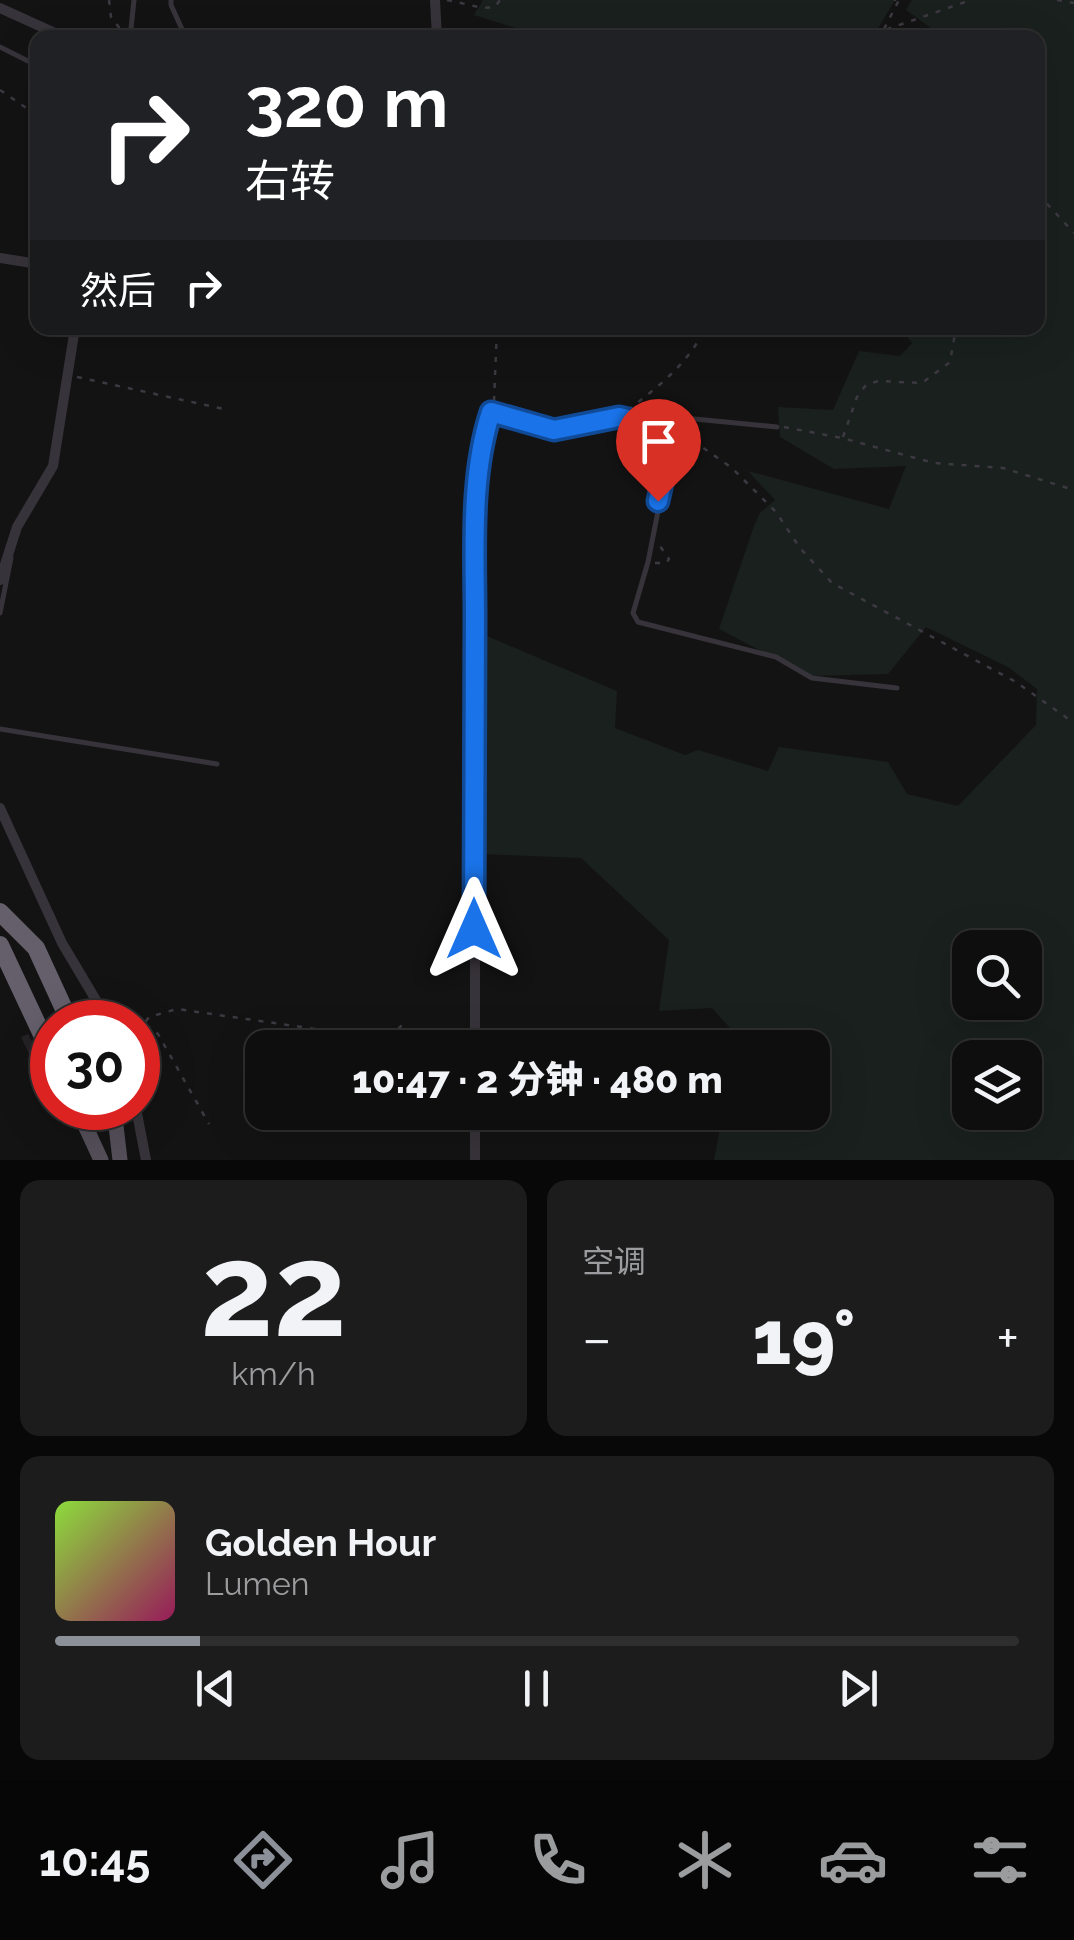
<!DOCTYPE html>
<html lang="zh">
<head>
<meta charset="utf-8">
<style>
	body { margin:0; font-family:Raleway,"Noto Sans SC",sans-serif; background:#1d1c1d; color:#f1f3f6; height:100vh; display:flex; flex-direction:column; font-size:38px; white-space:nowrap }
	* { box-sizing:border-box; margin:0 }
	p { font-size:32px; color:#9b9c9e }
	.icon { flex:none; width:55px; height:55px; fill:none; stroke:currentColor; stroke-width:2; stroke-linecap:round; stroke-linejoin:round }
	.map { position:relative; height:1160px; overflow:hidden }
	.sheet { display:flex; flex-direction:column; gap:20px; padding:20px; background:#080808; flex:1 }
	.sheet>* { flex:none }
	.top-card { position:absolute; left:30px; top:30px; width:1015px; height:305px; border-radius:20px; box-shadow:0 10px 40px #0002,0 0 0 2px #2f2e2f; background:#202124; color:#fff; overflow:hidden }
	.tools { position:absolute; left:952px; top:930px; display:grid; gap:20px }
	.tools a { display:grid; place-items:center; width:90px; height:90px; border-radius:20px; background:#0f0e0f; box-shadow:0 10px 40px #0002,0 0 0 2px #2f2e2f; font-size:50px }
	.speed { position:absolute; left:30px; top:1000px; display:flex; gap:20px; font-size:50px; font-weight:700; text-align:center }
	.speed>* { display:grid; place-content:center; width:130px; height:130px; border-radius:50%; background:#0f0e0f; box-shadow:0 10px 40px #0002,0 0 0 2px #2f2e2f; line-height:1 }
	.speed .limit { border:15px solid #d22; background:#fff; color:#111 }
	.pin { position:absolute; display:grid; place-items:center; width:85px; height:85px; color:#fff; margin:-102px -42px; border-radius:50% 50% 50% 0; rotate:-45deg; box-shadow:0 0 10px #0007 }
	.pin .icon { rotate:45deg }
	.me { position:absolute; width:110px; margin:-55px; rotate:0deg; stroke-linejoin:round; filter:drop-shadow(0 0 8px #0008) }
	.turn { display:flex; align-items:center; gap:35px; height:210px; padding:0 50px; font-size:45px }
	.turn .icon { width:130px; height:130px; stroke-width:2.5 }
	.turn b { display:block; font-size:70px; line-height:85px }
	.then { display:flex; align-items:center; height:95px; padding:0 50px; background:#0003; gap:20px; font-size:38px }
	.big { font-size:75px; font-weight:800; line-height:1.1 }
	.sheet .tile { flex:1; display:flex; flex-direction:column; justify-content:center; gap:15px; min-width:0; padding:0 35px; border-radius:20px; background:#1d1c1d }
	.sheet .dial { align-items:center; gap:0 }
	.dial b { font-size:130px; line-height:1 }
	.song { display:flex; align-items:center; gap:30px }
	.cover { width:120px; height:120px; border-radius:15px; background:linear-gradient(135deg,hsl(90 70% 55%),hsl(330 70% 35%)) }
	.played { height:10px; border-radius:5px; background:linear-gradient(90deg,#8c9099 15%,#2f2e2f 15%) }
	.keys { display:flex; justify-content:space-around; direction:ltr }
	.heat { display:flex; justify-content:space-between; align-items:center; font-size:55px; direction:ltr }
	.sheet .tiles { flex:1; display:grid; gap:20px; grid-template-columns:1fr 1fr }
	.tile:last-child { grid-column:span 2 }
	.trip { position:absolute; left:245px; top:1030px; width:585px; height:100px; border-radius:20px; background:#0f0e0f; box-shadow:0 10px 40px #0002,0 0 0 2px #2f2e2f; font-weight:800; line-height:100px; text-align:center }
	.menu { display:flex; height:160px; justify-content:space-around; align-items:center; background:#060606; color:#9b9c9e }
	.menu .icon { width:70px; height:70px }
	.menu .on { color:#8c9099 }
	.menu b { font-size:45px; color:#f1f3f6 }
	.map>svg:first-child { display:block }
	.green { fill:#19201e; fill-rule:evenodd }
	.building { fill:#252226 }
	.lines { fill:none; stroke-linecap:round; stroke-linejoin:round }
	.path { stroke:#3c3941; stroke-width:2.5; stroke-dasharray:5 8; stroke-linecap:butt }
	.lane { stroke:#37333a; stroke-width:5 }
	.street { stroke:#37333a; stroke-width:10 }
	.primary { stroke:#544f59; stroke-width:15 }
	.highway { stroke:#645f6b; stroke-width:18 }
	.route-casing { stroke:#114b97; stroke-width:25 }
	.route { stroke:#1a73e8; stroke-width:18 }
</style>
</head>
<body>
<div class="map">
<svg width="1074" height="1160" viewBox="0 0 1074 1160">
	<rect width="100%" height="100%" fill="#141314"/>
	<g class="green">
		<polygon points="483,0 895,0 873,37 545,37 474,15"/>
		<path d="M912,0H1074V1160H714L723,1113L812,1112V1048L736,1047L738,1037L712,1008L659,1011L669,940L581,858L480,854L482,634L617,691L615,728L685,755L698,750L768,771L779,747L888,762L907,794L958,806L1036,725L1037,689L1008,667L926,627L888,674L809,676L719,629L754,526L760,513L775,500L748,471L889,509L906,466L834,469L780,437L778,407L833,410L859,351L900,356L912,343L901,328H1038V38L939,37V34L906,10ZM970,948H1025V1002H970ZM970,1058H1025V1112H970Z"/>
	</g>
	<polygon class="building" points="28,1034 38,1053 52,1053 52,1060 36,1068 21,1037"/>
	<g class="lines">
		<g class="path">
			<polyline points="109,0 111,17 121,30"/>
			<polyline points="447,0 483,8 495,7 500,0"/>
			<polyline points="895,0 895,1"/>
			<polyline points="1057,0 1074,3"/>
			<polyline points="884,29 899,0"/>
			<polyline points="862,38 971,0"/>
			<polyline points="0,90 38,116"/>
			<polyline points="1038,194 1074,233"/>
			<polyline points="77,377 224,409"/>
			<polyline points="494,401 497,328"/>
			<path d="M628,410C658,387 689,363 705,328"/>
			<polyline points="784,427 842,438 934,463 1003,468 1074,490"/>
			<polyline points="682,433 732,468 776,512 800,548 832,583 1016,682 1074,723"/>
			<polyline points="843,437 857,397 866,385 878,381 922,383 950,362 956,328"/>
			<polyline points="655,563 666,563 669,559 660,546"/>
			<polyline points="146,1025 158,1034 209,1124"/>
			<polyline points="138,1032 149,1017 177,1009 378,1038 397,1030 406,1021"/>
		</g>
		<g class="lane">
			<polyline points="171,0 171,5 186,38"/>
			<polyline points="130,38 134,0"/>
			<polyline points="0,47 38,66"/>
			<polyline points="491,412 554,430 619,417 674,430 648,562 633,613 638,622 776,657 812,678 897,688"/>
			<polyline points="645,421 664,416 777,427"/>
			<polyline points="0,613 11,558"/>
			<polyline points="0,729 217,764"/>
		</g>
		<g class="street">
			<polyline points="435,0 437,38"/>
			<polyline points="0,8 66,38"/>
			<polyline points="0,258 38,264"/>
			<polyline points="0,580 17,527 53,466 75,328"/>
			<polyline points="0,808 62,943 109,1022"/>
			<path d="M475,1048V554C477,506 476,458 491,412"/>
			<polyline points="136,1108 146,1160"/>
			<polyline points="475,1112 475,1160"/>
		</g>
		<g class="primary">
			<polyline points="77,1108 101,1160"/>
			<polyline points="108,1108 116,1126 120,1160"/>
		</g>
		<g class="highway">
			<polyline points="0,912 36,948 70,1022"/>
			<polyline points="0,945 46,1043"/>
		</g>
	</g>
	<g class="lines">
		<defs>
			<path id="route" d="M474,929C475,825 474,720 475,616C475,549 470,476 491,412L554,430L619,417L674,430L658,501"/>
		</defs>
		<use href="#route" class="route-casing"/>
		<use href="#route" class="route"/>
	</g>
</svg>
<div class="tools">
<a><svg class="icon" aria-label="search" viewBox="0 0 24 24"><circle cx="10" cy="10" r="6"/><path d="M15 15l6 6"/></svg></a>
<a><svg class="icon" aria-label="layers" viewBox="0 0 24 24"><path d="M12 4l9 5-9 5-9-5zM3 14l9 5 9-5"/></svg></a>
</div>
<div class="speed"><div class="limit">30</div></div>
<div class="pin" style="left:658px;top:501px;background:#d93025"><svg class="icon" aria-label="arrive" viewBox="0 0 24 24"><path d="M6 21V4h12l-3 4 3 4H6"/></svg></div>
<svg class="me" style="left:474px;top:929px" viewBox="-20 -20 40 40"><path d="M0-17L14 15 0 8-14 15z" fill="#1a73e8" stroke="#fff" stroke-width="4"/></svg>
<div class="trip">10:47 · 2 分钟 · 480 m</div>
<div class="top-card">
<div class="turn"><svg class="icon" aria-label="right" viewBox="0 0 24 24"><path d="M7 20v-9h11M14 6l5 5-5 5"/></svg><div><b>320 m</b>右转</div></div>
<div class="then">然后<svg class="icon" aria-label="right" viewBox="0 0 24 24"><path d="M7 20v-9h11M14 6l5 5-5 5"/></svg></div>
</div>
</div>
<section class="sheet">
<div class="tiles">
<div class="tile dial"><b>22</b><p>km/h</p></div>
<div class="tile"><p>空调</p>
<div class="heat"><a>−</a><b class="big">19°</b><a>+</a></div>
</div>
<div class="tile">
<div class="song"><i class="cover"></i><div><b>Golden Hour</b><p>Lumen</p></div></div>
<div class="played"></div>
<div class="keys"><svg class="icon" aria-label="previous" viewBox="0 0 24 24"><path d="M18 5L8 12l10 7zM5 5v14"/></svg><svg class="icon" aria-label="pause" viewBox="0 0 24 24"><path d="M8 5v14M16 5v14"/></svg><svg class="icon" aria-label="next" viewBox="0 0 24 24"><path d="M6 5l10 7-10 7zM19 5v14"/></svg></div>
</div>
</div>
</section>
<nav class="menu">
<b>10:45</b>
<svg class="icon on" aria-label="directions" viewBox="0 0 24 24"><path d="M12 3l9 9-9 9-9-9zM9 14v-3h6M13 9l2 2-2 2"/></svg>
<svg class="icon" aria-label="music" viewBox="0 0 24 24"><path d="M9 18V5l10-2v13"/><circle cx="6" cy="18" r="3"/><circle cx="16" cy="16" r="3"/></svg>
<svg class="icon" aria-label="phone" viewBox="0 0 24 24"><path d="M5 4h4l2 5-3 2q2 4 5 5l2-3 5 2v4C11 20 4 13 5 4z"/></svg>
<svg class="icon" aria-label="climate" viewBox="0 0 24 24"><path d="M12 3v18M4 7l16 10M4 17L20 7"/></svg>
<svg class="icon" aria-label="car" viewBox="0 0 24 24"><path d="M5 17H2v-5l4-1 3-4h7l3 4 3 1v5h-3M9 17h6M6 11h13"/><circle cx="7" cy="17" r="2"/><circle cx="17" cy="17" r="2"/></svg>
<svg class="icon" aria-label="filters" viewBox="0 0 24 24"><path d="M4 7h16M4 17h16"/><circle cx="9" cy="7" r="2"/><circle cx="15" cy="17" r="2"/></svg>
</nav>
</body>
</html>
